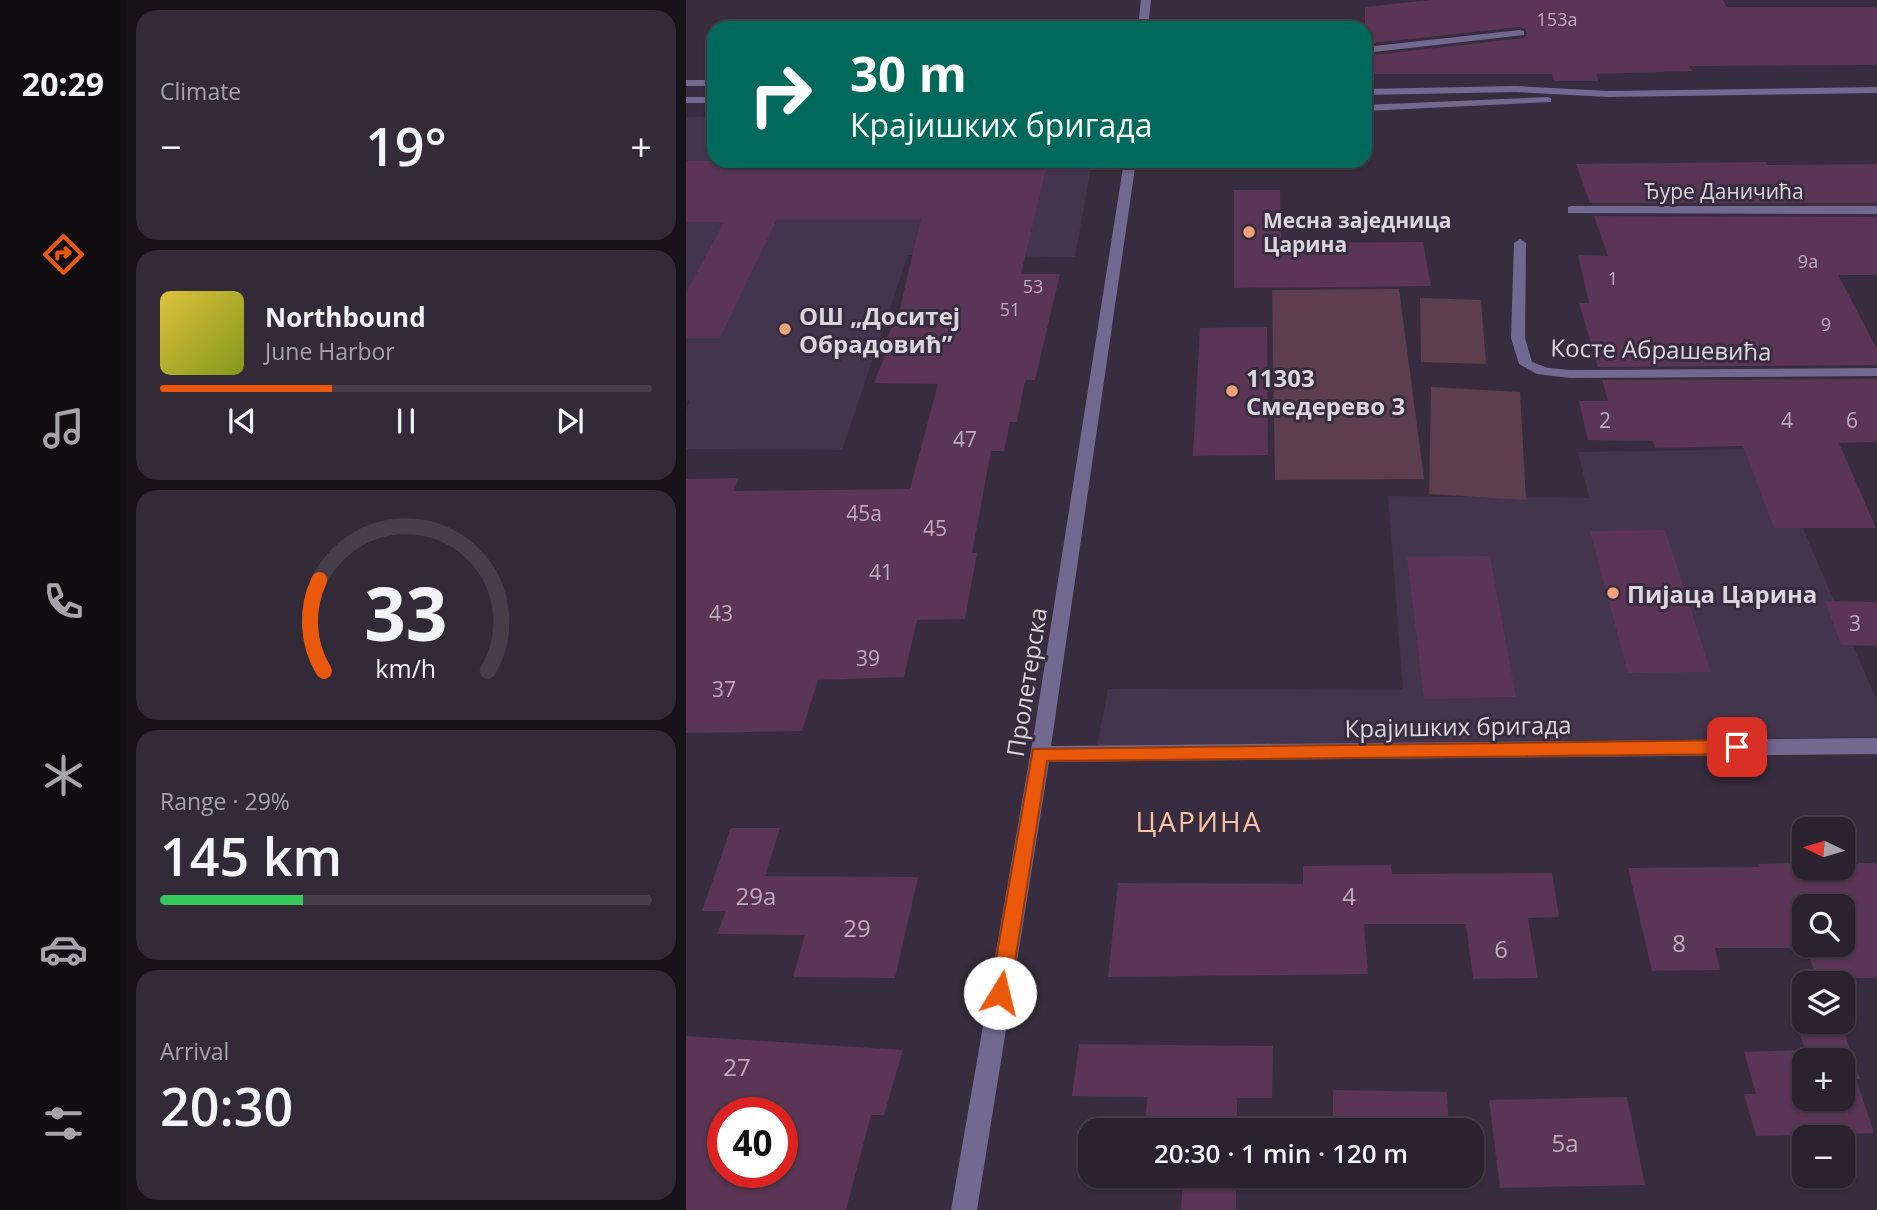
<!DOCTYPE html>
<html lang="en">
<head>
<meta charset="utf-8">
<style>
	body { margin:0; font-family:"Open Sans",sans-serif; background:#322a36; color:#f1f3f6; height:100vh; display:flex; flex-direction:column; font-size:26px; white-space:nowrap }
	* { box-sizing:border-box; margin:0 }
	p { font-size:23px; color:#a5a4aa }
	.icon { flex:none; width:38px; height:38px; fill:none; stroke:currentColor; stroke-width:2; stroke-linecap:round; stroke-linejoin:round }
	.map { position:relative; flex:1; overflow:hidden }
	.sheet { display:flex; flex-direction:column; gap:10px; padding:10px; background:#171319; width:560px }
	.sheet>* { flex:none }
	.top-card { position:absolute; left:21px; top:21px; width:665px; height:147px; border-radius:21px; box-shadow:0 2px 5px #0004,0 0 0 2px #463f4a; background:#00695c; color:#fff; overflow:hidden }
	.needle { width:46px; rotate:275deg }
	.controls { position:absolute; left:1106px; top:817px; display:grid; gap:14px }
	.controls a { display:grid; place-items:center; width:63px; height:63px; border-radius:14px; background:#2a222e; box-shadow:0 2px 5px #0004,0 0 0 2px #463f4a; font-size:35px }
	.speed { position:absolute; left:21px; top:1097px; display:flex; gap:14px; font-size:35px; font-weight:700; text-align:center }
	.speed>* { display:grid; place-content:center; width:91px; height:91px; border-radius:50%; background:#2a222e; box-shadow:0 2px 5px #0004,0 0 0 2px #463f4a; line-height:1 }
	.speed .limit { border:10px solid #d22; background:#fff; color:#111 }
	.pin { position:absolute; display:grid; place-items:center; width:60px; height:60px; color:#fff; margin:-30px; border-radius:14px; box-shadow:0 4px 10px #0006 }
	.me { position:absolute; width:77px; margin:-38px; rotate:9deg; stroke-linejoin:round; filter:drop-shadow(0 0 5px #0008) }
	.turn { display:flex; align-items:center; gap:24px; height:147px; padding:0 28px; font-size:32px }
	.turn .icon { width:91px; height:91px; stroke-width:2.5 }
	.turn b { display:block; font-size:49px; line-height:60px }
	.big { font-size:52px; font-weight:600; line-height:1.1 }
	.sheet .widget { flex:1; display:flex; flex-direction:column; justify-content:center; gap:10px; min-width:0; padding:0 24px; border-radius:21px; background:#322a36 }
	.sheet .dial { align-items:center; gap:0 }
	.dial svg { height:182px; overflow:visible; fill:none; stroke:#463f4a; stroke-width:7; stroke-linecap:round; text-anchor:middle }
	.dial text { fill:#f1f3f6; stroke:none }
	.song { display:flex; align-items:center; gap:21px }
	.cover { width:84px; height:84px; border-radius:10px; background:linear-gradient(135deg,hsl(50 70% 55%),hsl(70 70% 35%)) }
	.played { height:7px; border-radius:4px; background:linear-gradient(90deg,#ea580c 35%,#463f4a 35%) }
	.keys { display:flex; justify-content:space-around; direction:ltr }
	.heat { display:flex; justify-content:space-between; align-items:center; font-size:38px; direction:ltr }
	.charge { height:10px; border-radius:5px; background:linear-gradient(90deg,#34c759 29%,#463f4a 0) }
	.trip { position:absolute; left:392px; top:1118px; width:406px; height:70px; border-radius:21px; background:#2a222e; box-shadow:0 2px 5px #0004,0 0 0 2px #463f4a; font-weight:600; line-height:70px; text-align:center }
	main { display:flex; flex:1; min-height:0 }
	.menu { display:flex; flex-direction:column; width:126px; justify-content:space-around; align-items:center; background:#110e12; color:#a5a4aa }
	.menu .icon { width:49px; height:49px }
	.menu .current { color:#ea580c }
	.menu b { font-size:32px; color:#f1f3f6 }
	.map>svg:first-child { display:block }
	.built { fill:#43354b }
	.green { fill:#5d3e4c }
	.building { fill:#5a3555; fill-rule:evenodd }
	.lines { fill:none; stroke-linecap:round; stroke-linejoin:round }
	.minor { fill:#71698f; fill-rule:evenodd }
	.route { fill:#ea580c; stroke:#983908; stroke-width:2 }
	.poi-dot { fill:#f1a27b; stroke:#382d3e; stroke-width:2.5 }
	.labels { text-anchor:middle; dominant-baseline:central; stroke-width:6; stroke-linejoin:round; paint-order:stroke }
	.far-number-label { font-size:18px; fill:#bbadbc }
	.far-street-label { font-size:21px; fill:#dbd5df; stroke:#382d3e }
	.far-poi-label { font-size:21px; font-weight:bold; fill:#dbd5df; stroke:#382d3e; text-anchor:start }
	.number-label { font-size:21px; fill:#bbadbc }
	.poi-label { font-size:24px; font-weight:bold; fill:#dbd5df; stroke:#382d3e; text-anchor:start }
	.street-label { font-size:24px; fill:#dbd5df; stroke:#382d3e }
	.near-number-label { font-size:24px; fill:#bbadbc }
	.quarter-label { font-size:28px; letter-spacing:2px; fill:#fec2a5; stroke:#382d3e }
</style>
</head>
<body>
<main>
<nav class="menu">
<b>20:29</b>
<svg class="icon current" aria-label="directions" viewBox="0 0 24 24"><path d="M12 3l9 9-9 9-9-9zM9 14v-3h6M13 9l2 2-2 2"/></svg>
<svg class="icon" aria-label="music" viewBox="0 0 24 24"><path d="M9 18V5l10-2v13"/><circle cx="6" cy="18" r="3"/><circle cx="16" cy="16" r="3"/></svg>
<svg class="icon" aria-label="phone" viewBox="0 0 24 24"><path d="M5 4h4l2 5-3 2q2 4 5 5l2-3 5 2v4C11 20 4 13 5 4z"/></svg>
<svg class="icon" aria-label="climate" viewBox="0 0 24 24"><path d="M12 3v18M4 7l16 10M4 17L20 7"/></svg>
<svg class="icon" aria-label="car" viewBox="0 0 24 24"><path d="M5 17H2v-5l4-1 3-4h7l3 4 3 1v5h-3M9 17h6M6 11h13"/><circle cx="7" cy="17" r="2"/><circle cx="17" cy="17" r="2"/></svg>
<svg class="icon" aria-label="filters" viewBox="0 0 24 24"><path d="M4 7h16M4 17h16"/><circle cx="9" cy="7" r="2"/><circle cx="15" cy="17" r="2"/></svg>
</nav>
<section class="sheet">
<div class="widget"><p>Climate</p>
<div class="heat"><a>−</a><b class="big">19°</b><a>+</a></div>
</div>
<div class="widget">
<div class="song"><i class="cover"></i><div><b>Northbound</b><p>June Harbor</p></div></div>
<div class="played"></div>
<div class="keys"><svg class="icon" aria-label="previous" viewBox="0 0 24 24"><path d="M18 5L8 12l10 7zM5 5v14"/></svg><svg class="icon" aria-label="pause" viewBox="0 0 24 24"><path d="M8 5v14M16 5v14"/></svg><svg class="icon" aria-label="next" viewBox="0 0 24 24"><path d="M6 5l10 7-10 7zM19 5v14"/></svg></div>
</div>
<div class="widget dial"><svg viewBox="0 0 100 80">
<path d="M14 69A42 42 0 1 1 86 69"/>
<path d="M14 69A42 42 0 0 1 12 29" stroke="#ea580c"/>
<text x="50" y="56" font-size="32" font-weight="700">33</text>
<text x="50" y="72" font-size="11">km/h</text>
</svg></div>
<div class="widget"><p>Range · 29%</p><b class="big">145 km</b><div class="charge"></div></div>
<div class="widget"><p>Arrival</p><b class="big">20:30</b></div>
</section>
<div class="map">
<svg width="1191" height="1210" viewBox="0 0 1191 1210">
	<rect width="100%" height="100%" fill="#382d3e"/>
	<g class="built">
		<polygon points="0,117 28,117 28,161 406,161 389,257 222,255 156,450 0,449 0,410 4,401 0,400"/>
		<polygon points="1083,449 1191,701 1191,737 411,747 422,689 717,690 702,496 903,498 892,452"/>
	</g>
	<g class="green">
		<polygon points="713,289 738,479 589,480 586,290"/>
		<polygon points="734,298 795,300 800,364 735,362"/>
		<polygon points="745,387 834,392 840,500 743,494"/>
	</g>
	<g class="building">
		<polygon points="744,0 1037,0 1041,7 1191,7 1191,65 1003,66 1006,71 910,74 913,81 868,81 866,74 679,74 679,56 838,38 841,35 840,29 834,27 679,44 679,7"/>
		<polygon points="0,161 362,161 335,274 374,274 349,380 339,380 331,422 324,422 318,451 305,451 286,553 291,553 279,619 231,620 218,677 132,680 116,731 0,733 0,479 53,478 48,491 224,489 252,384 188,383 204,343 199,343 214,308 235,219 91,219 34,338 0,338 0,293 38,222 0,222"/>
		<polygon points="1079,162 1081,165 1191,164 1191,203 904,203 890,164"/>
		<polygon points="548,190 594,190 595,243 737,242 745,286 548,288"/>
		<polygon points="908,216 1191,217 1191,275 1152,275 1191,349 1191,365 912,367 893,303 903,303 892,255 922,256"/>
		<polygon points="581,327 582,455 507,456 514,328"/>
		<polygon points="1191,379 1191,442 1153,443 1190,528 1088,528 1057,446 969,448 967,441 902,440 893,401 922,401 916,380"/>
		<polygon points="979,530 992,569 1025,672 942,673 904,531"/>
		<polygon points="804,556 830,697 738,699 721,557"/>
		<polygon points="1139,601 1191,602 1191,646 1155,645"/>
		<polygon points="45,828 94,828 79,876 232,877 209,978 107,977 119,935 31,934 40,911 16,911"/>
		<path d="M1118,863V868H1157V863H1191V978H1130L1121,948H1029L1034,970L966,971L942,868L1074,867L1073,864ZM1118,906H1157V945H1118Z"/>
		<polygon points="705,865 706,874 866,873 873,917 842,918 852,978 787,979 780,924 678,924 682,974 422,977 432,883 617,884 617,866"/>
		<path d="M1157,1029L1174,1079H1170L1188,1133L1070,1136L1058,1094H1070L1058,1052L1119,1050L1113,1031ZM1118,1060H1157V1099H1118Z"/>
		<path d="M0,1036L217,1050L198,1115H185L160,1210H0ZM37,1113H96V1172H37Z"/>
		<polygon points="393,1044 587,1046 586,1098 551,1098 551,1130 459,1130 461,1097 386,1096"/>
		<polygon points="647,1090 761,1092 763,1130 647,1130"/>
		<polygon points="941,1097 959,1185 814,1188 803,1100"/>
		<polygon points="497,1176 550,1176 550,1210 495,1210"/>
	</g>
	<g class="lines">
		<g class="minor">
			<polygon points="455,0 465,0 462,28 452,28"/>
			<polygon points="834,30 838,31 838,35 679,53 679,47"/>
			<rect x="0" y="80" width="28" height="6"/>
			<polygon points="830,86 922,91 1191,87 1191,93 922,97 830,92 679,95 679,89"/>
			<rect x="0" y="97" width="28" height="6"/>
			<polygon points="861,97 865,98 865,102 679,111 679,105"/>
			<polygon points="438,161 450,161 365,746 1191,738 1191,754 363,762 291,1210 265,1210 348,733"/>
			<polygon points="886,206 1191,206 1191,214 882,213 882,207"/>
			<polygon points="834,239 840,243 839,338 846,362 862,368 884,370 1191,368 1191,376 884,378 851,374 833,364 825,338 828,243"/>
		</g>
	</g>
	<polygon class="route" points="1051,740 1058,742 1060,747 1058,752 1051,754 361,761 324,993 321,1000 314,1003 307,1000 304,993 347,749"/>
	<g class="poi-dot">
		<circle cx="563" cy="232" r="7"/>
		<circle cx="99" cy="329" r="7"/>
		<circle cx="546" cy="391" r="7"/>
		<circle cx="927" cy="593" r="7"/>
	</g>
	<g class="labels">
		<g class="far-number-label">
			<text x="871" y="19">153a</text>
			<text x="1122" y="261">9a</text>
			<text x="927" y="278">1</text>
			<text x="347" y="286">53</text>
			<text x="324" y="309">51</text>
			<text x="1140" y="324">9</text>
		</g>
		<g class="far-street-label">
			<text x="1038" y="191">Ђуре Даничића</text>
		</g>
		<g class="far-poi-label">
			<text x="577" y="220">Месна заједница<tspan x="577" dy="24">Царина</tspan></text>
		</g>
		<g class="number-label">
			<text x="919" y="420">2</text>
			<text x="1101" y="420">4</text>
			<text x="1166" y="420">6</text>
			<text x="279" y="439">47</text>
			<text x="178" y="513">45a</text>
			<text x="249" y="528">45</text>
			<text x="195" y="572">41</text>
			<text x="35" y="613">43</text>
			<text x="1169" y="623">3</text>
			<text x="182" y="658">39</text>
			<text x="38" y="689">37</text>
		</g>
		<g class="poi-label">
			<text x="113" y="315">ОШ „Доситеј<tspan x="113" dy="28">Обрадовић”</tspan></text>
			<text x="560" y="377">11303<tspan x="560" dy="28">Смедерево 3</tspan></text>
			<text x="941" y="593">Пијаца Царина</text>
		</g>
		<g class="street-label">
			<text transform="translate(975 349) rotate(1)">Косте Абрашевића</text>
			<text transform="translate(340 682) rotate(-81)">Пролетерска</text>
			<text transform="translate(772 726) rotate(-1)">Крајишких бригада</text>
		</g>
		<g class="near-number-label">
			<text x="70" y="895">29a</text>
			<text x="663" y="895">4</text>
			<text x="171" y="927">29</text>
			<text x="993" y="942">8</text>
			<text x="815" y="948">6</text>
			<text x="51" y="1066">27</text>
			<text x="879" y="1142">5a</text>
		</g>
		<g class="quarter-label">
			<text x="513" y="821">ЦАРИНА</text>
		</g>
	</g>
</svg>
<div class="controls">
<a><svg class="needle" viewBox="-14 -14 28 28"><path d="M0-13l5 13h-10z" fill="#e53935"/><path d="M0 13l5-13h-10z" fill="#a5a4aa"/></svg></a>
<a><svg class="icon" aria-label="search" viewBox="0 0 24 24"><circle cx="10" cy="10" r="6"/><path d="M15 15l6 6"/></svg></a>
<a><svg class="icon" aria-label="layers" viewBox="0 0 24 24"><path d="M12 4l9 5-9 5-9-5zM3 14l9 5 9-5"/></svg></a>
<a>+</a>
<a>−</a>
</div>
<div class="speed"><div class="limit">40</div></div>
<div class="pin" style="left:1051px;top:747px;background:#d93025"><svg class="icon" aria-label="arrive" viewBox="0 0 24 24"><path d="M6 21V4h12l-3 4 3 4H6"/></svg></div>
<svg class="me" style="left:314px;top:993px" viewBox="-20 -20 40 40"><circle r="19" fill="#fff"/><path d="M0-13L10 11 0 6-10 11z" fill="#ea580c"/></svg>
<div class="trip">20:30 · 1 min · 120 m</div>
<div class="top-card">
<div class="turn"><svg class="icon" aria-label="right" viewBox="0 0 24 24"><path d="M7 20v-9h11M14 6l5 5-5 5"/></svg><div><b>30 m</b>Крајишких бригада</div></div>
</div>
</div>
</main>
</body>
</html>
